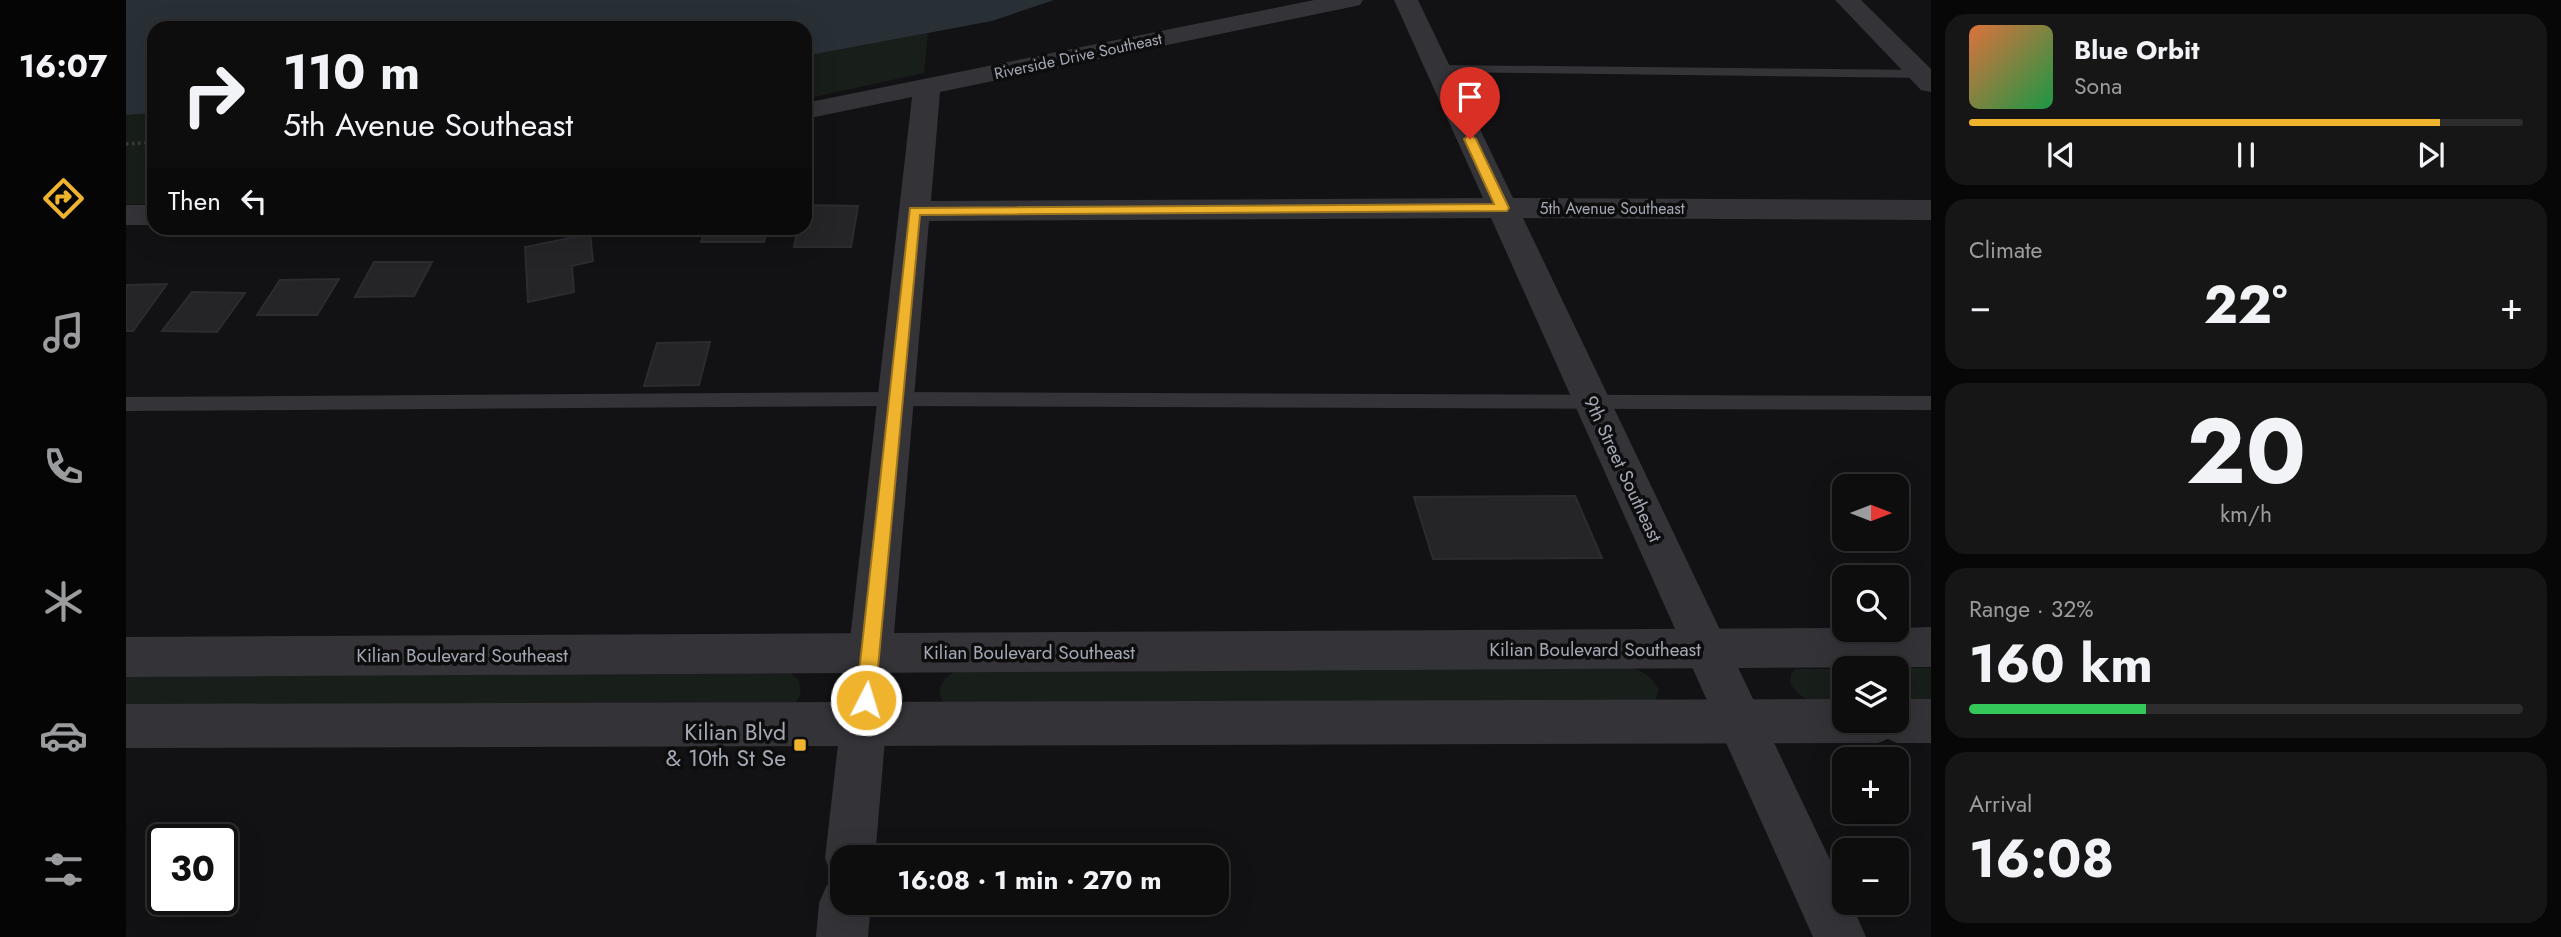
<!DOCTYPE html>
<html lang="en">
<head>
<meta charset="utf-8">
<style>
	body { margin:0; font-family:Jost,sans-serif; background:#171617; color:#f1f3f6; height:100vh; display:flex; flex-direction:column; font-size:26px; white-space:nowrap }
	* { box-sizing:border-box; margin:0 }
	p { font-size:23px; color:#9b9c9e }
	.icon { flex:none; width:38px; height:38px; fill:none; stroke:currentColor; stroke-width:2; stroke-linecap:round; stroke-linejoin:round }
	.map { position:relative; flex:1; overflow:hidden }
	.sheet { display:flex; flex-direction:column; gap:14px; padding:14px; background:#080708; width:630px }
	.sheet>* { flex:none }
	.top-card { position:absolute; left:21px; top:21px; width:665px; height:214px; border-radius:21px; box-shadow:0 7px 28px #0002,0 0 0 2px #2e2d2e; background:#0e0d0e; color:#f1f3f6; overflow:hidden }
	.needle { width:46px; rotate:90deg }
	.controls { position:absolute; left:1706px; top:474px; display:grid; gap:14px }
	.controls a { display:grid; place-items:center; width:77px; height:77px; border-radius:14px; background:#0e0d0e; box-shadow:0 7px 28px #0002,0 0 0 2px #2e2d2e; font-size:35px }
	.speed { position:absolute; left:21px; top:824px; display:flex; gap:14px; font-size:35px; font-weight:700; text-align:center }
	.speed>* { display:grid; place-content:center; width:91px; height:91px; border-radius:50%; background:#0e0d0e; box-shadow:0 7px 28px #0002,0 0 0 2px #2e2d2e; line-height:1 }
	.speed .limit { border:4px solid #111; border-radius:10px; background:#fff; color:#111 }
	.pin { position:absolute; display:grid; place-items:center; width:60px; height:60px; color:#fff; margin:-72px -30px; border-radius:50% 50% 50% 0; rotate:-45deg; box-shadow:0 0 7px #0007 }
	.pin .icon { rotate:45deg }
	.me { position:absolute; width:77px; margin:-38px; rotate:5deg; stroke-linejoin:round; filter:drop-shadow(0 0 5px #0008) }
	.turn { display:flex; align-items:center; gap:24px; height:147px; padding:0 21px; font-size:32px }
	.turn .icon { width:91px; height:91px; stroke-width:2.5 }
	.turn b { display:block; font-size:49px; line-height:60px }
	.then { display:flex; align-items:center; height:66px; padding:0 21px; background:#0003; gap:14px; font-size:26px }
	.big { font-size:52px; font-weight:700; line-height:1.1 }
	.sheet .card { flex:1; display:flex; flex-direction:column; justify-content:center; gap:10px; min-width:0; padding:0 24px; border-radius:21px; background:#171617 }
	.sheet .dial { align-items:center; gap:0 }
	.dial b { font-size:91px; line-height:1 }
	.song { display:flex; align-items:center; gap:21px }
	.cover { width:84px; height:84px; border-radius:10px; background:linear-gradient(135deg,hsl(20 70% 55%),hsl(140 70% 35%)) }
	.played { height:7px; border-radius:4px; background:linear-gradient(90deg,#f0b32d 85%,#2e2d2e 85%) }
	.keys { display:flex; justify-content:space-around; direction:ltr }
	.heat { display:flex; justify-content:space-between; align-items:center; font-size:38px; direction:ltr }
	.charge { height:10px; border-radius:5px; background:linear-gradient(90deg,#34c759 32%,#2e2d2e 0) }
	.trip { position:absolute; left:704px; top:845px; width:399px; height:70px; border-radius:21px; background:#0e0d0e; box-shadow:0 7px 28px #0002,0 0 0 2px #2e2d2e; font-weight:700; line-height:70px; text-align:center }
	main { display:flex; flex:1; min-height:0 }
	.menu { display:flex; flex-direction:column; width:126px; justify-content:space-around; align-items:center; background:#060506; color:#9b9c9e }
	.menu .icon { width:49px; height:49px }
	.menu .current { color:#f0b32d }
	.menu b { font-size:32px; color:#f1f3f6 }
	.map>svg:first-child { display:block }
	.green { fill:#181e19 }
	.water { fill:#283036 }
	.building { fill:#252427; stroke:#2c2b2f; stroke-width:2 }
	.lines { fill:none; stroke-linecap:round; stroke-linejoin:round }
	.path { stroke:#393a3f; stroke-width:3.5; stroke-dasharray:2.5 3.5; stroke-linecap:butt }
	.service { fill:#333338; fill-rule:evenodd }
	.minor { fill:#333338; fill-rule:evenodd }
	.tertiary { fill:#333338; fill-rule:evenodd }
	.route { fill:#f0b32d; stroke:#9c741d; stroke-width:2 }
	.poi-dot { fill:#f0b32d; stroke:#0d0d0e; stroke-width:2.5 }
	.labels { text-anchor:middle; dominant-baseline:central; stroke-width:7; stroke-linejoin:round; paint-order:stroke }
	.far-street-label { font-size:16px; fill:#a3a8b4; stroke:#0d0d0e }
	.street-label { font-size:19px; fill:#a3a8b4; stroke:#0d0d0e }
	.near-poi-label { font-size:23px; fill:#a3a8b4; stroke:#0d0d0e; text-anchor:end }
</style>
</head>
<body>
<main>
<nav class="menu">
<b>16:07</b>
<svg class="icon current" aria-label="directions" viewBox="0 0 24 24"><path d="M12 3l9 9-9 9-9-9zM9 14v-3h6M13 9l2 2-2 2"/></svg>
<svg class="icon" aria-label="music" viewBox="0 0 24 24"><path d="M9 18V5l10-2v13"/><circle cx="6" cy="18" r="3"/><circle cx="16" cy="16" r="3"/></svg>
<svg class="icon" aria-label="phone" viewBox="0 0 24 24"><path d="M5 4h4l2 5-3 2q2 4 5 5l2-3 5 2v4C11 20 4 13 5 4z"/></svg>
<svg class="icon" aria-label="climate" viewBox="0 0 24 24"><path d="M12 3v18M4 7l16 10M4 17L20 7"/></svg>
<svg class="icon" aria-label="car" viewBox="0 0 24 24"><path d="M5 17H2v-5l4-1 3-4h7l3 4 3 1v5h-3M9 17h6M6 11h13"/><circle cx="7" cy="17" r="2"/><circle cx="17" cy="17" r="2"/></svg>
<svg class="icon" aria-label="filters" viewBox="0 0 24 24"><path d="M4 7h16M4 17h16"/><circle cx="9" cy="7" r="2"/><circle cx="15" cy="17" r="2"/></svg>
</nav>
<div class="map">
<svg width="1805" height="937" viewBox="0 0 1805 937">
	<rect width="100%" height="100%" fill="#121113"/>
	<g class="green">
		<polygon points="802,33 798,73 679,99 679,56"/>
		<polygon points="28,113 28,204 0,204 0,115"/>
		<path d="M1506,668C1520,672 1526,678 1533,690L1529,702L819,705C808,691 816,678 830,671Z"/>
		<polygon points="1751,668 1805,668 1805,702 1771,702 1771,668"/>
		<path d="M1669,669H1718V702C1692,703 1680,707 1664,683L1665,674Z"/>
		<path d="M662,672C676,679 678,690 670,702L0,712V675Z"/>
	</g>
	<polygon class="water" points="0,0 928,0 866,21 679,56 679,28 28,28 28,113 0,115"/>
	<g class="building">
		<polygon points="679,205 732,206 725,247 668,247 672,228 679,228"/>
		<polygon points="580,228 641,228 638,242 575,242"/>
		<polygon points="464,234 467,261 446,266 448,292 402,302 399,247"/>
		<polygon points="248,262 306,262 288,296 229,297"/>
		<polygon points="213,279 191,315 131,315 154,280"/>
		<polygon points="41,284 7,331 0,331 0,285"/>
		<polygon points="66,292 119,293 91,332 36,331"/>
		<polygon points="584,342 573,385 518,386 531,343"/>
		<polygon points="1449,496 1476,558 1307,559 1288,497"/>
	</g>
	<g class="lines">
		<polyline class="path" points="0,144 28,142"/>
		<g class="service">
			<polygon points="1312,65 1805,70 1805,78 1307,72 1305,69"/>
			<polygon points="769,392 1805,396 1805,410 769,406 0,411 0,397"/>
		</g>
		<g class="minor">
			<polygon points="1188,0 1237,0 1234,5 1225,7 814,92 805,201 1357,198 1268,0 1292,0 1387,198 1805,200 1805,220 1397,218 1718,889 1718,903 1725,903 1740,937 1687,937 1365,218 803,221 749,858 716,858 716,903 745,903 742,937 690,937 693,903 701,885 715,879 706,876 699,858 786,97 679,119 679,103"/>
			<polygon points="1709,0 1735,0 1805,69 1805,92 1795,90"/>
			<rect x="0" y="205" width="28" height="20"/>
		</g>
		<g class="tertiary">
			<polygon points="1805,627 1805,667 0,677 0,637 1718,628 1718,630 1771,630 1771,628"/>
			<polygon points="1718,699 1718,721 1771,721 1771,699 1805,699 1805,743 1771,743 1762,739 1752,743 0,748 0,704"/>
		</g>
	</g>
	<polygon class="route" points="1344,135 1350,139 1383,208 1381,211 794,215 749,700 746,706 740,708 733,706 730,700 784,208 1368,204 1338,139"/>
	<rect class="poi-dot" x="667" y="738" width="14" height="14" rx="3.5"/>
	<g class="labels">
		<g class="far-street-label">
			<text transform="translate(952 56) rotate(-12)">Riverside Drive Southeast</text>
			<text x="1486" y="208">5th Avenue Southeast</text>
		</g>
		<g class="street-label">
			<text transform="translate(1497 469) rotate(65)">9th Street Southeast</text>
			<text x="1469" y="649">Kilian Boulevard Southeast</text>
			<text x="903" y="652">Kilian Boulevard Southeast</text>
			<text x="336" y="655">Kilian Boulevard Southeast</text>
		</g>
		<g class="near-poi-label">
			<text x="660" y="732">Kilian Blvd<tspan x="660" dy="26">&amp; 10th St Se</tspan></text>
		</g>
	</g>
</svg>
<div class="controls">
<a><svg class="needle" viewBox="-14 -14 28 28"><path d="M0-13l5 13h-10z" fill="#e53935"/><path d="M0 13l5-13h-10z" fill="#9b9c9e"/></svg></a>
<a><svg class="icon" aria-label="search" viewBox="0 0 24 24"><circle cx="10" cy="10" r="6"/><path d="M15 15l6 6"/></svg></a>
<a><svg class="icon" aria-label="layers" viewBox="0 0 24 24"><path d="M12 4l9 5-9 5-9-5zM3 14l9 5 9-5"/></svg></a>
<a>+</a>
<a>−</a>
</div>
<div class="speed"><div class="limit">30</div></div>
<div class="pin" style="left:1344px;top:139px;background:#d93025"><svg class="icon" aria-label="arrive" viewBox="0 0 24 24"><path d="M6 21V4h12l-3 4 3 4H6"/></svg></div>
<svg class="me" style="left:740px;top:700px" viewBox="-20 -20 40 40"><circle r="17" fill="#f0b32d" stroke="#fff" stroke-width="3"/><path d="M0-11L8 9 0 5-8 9z" fill="#fff"/></svg>
<div class="trip">16:08 · 1 min · 270 m</div>
<div class="top-card">
<div class="turn"><svg class="icon" aria-label="right" viewBox="0 0 24 24"><path d="M7 20v-9h11M14 6l5 5-5 5"/></svg><div><b>110 m</b>5th Avenue Southeast</div></div>
<div class="then">Then<svg class="icon" aria-label="left" viewBox="0 0 24 24"><path d="M17 20v-9H6M10 6l-5 5 5 5"/></svg></div>
</div>
</div>
<section class="sheet">
<div class="card">
<div class="song"><i class="cover"></i><div><b>Blue Orbit</b><p>Sona</p></div></div>
<div class="played"></div>
<div class="keys"><svg class="icon" aria-label="previous" viewBox="0 0 24 24"><path d="M18 5L8 12l10 7zM5 5v14"/></svg><svg class="icon" aria-label="pause" viewBox="0 0 24 24"><path d="M8 5v14M16 5v14"/></svg><svg class="icon" aria-label="next" viewBox="0 0 24 24"><path d="M6 5l10 7-10 7zM19 5v14"/></svg></div>
</div>
<div class="card"><p>Climate</p>
<div class="heat"><a>−</a><b class="big">22°</b><a>+</a></div>
</div>
<div class="card dial"><b>20</b><p>km/h</p></div>
<div class="card"><p>Range · 32%</p><b class="big">160 km</b><div class="charge"></div></div>
<div class="card"><p>Arrival</p><b class="big">16:08</b></div>
</section>
</main>
</body>
</html>
